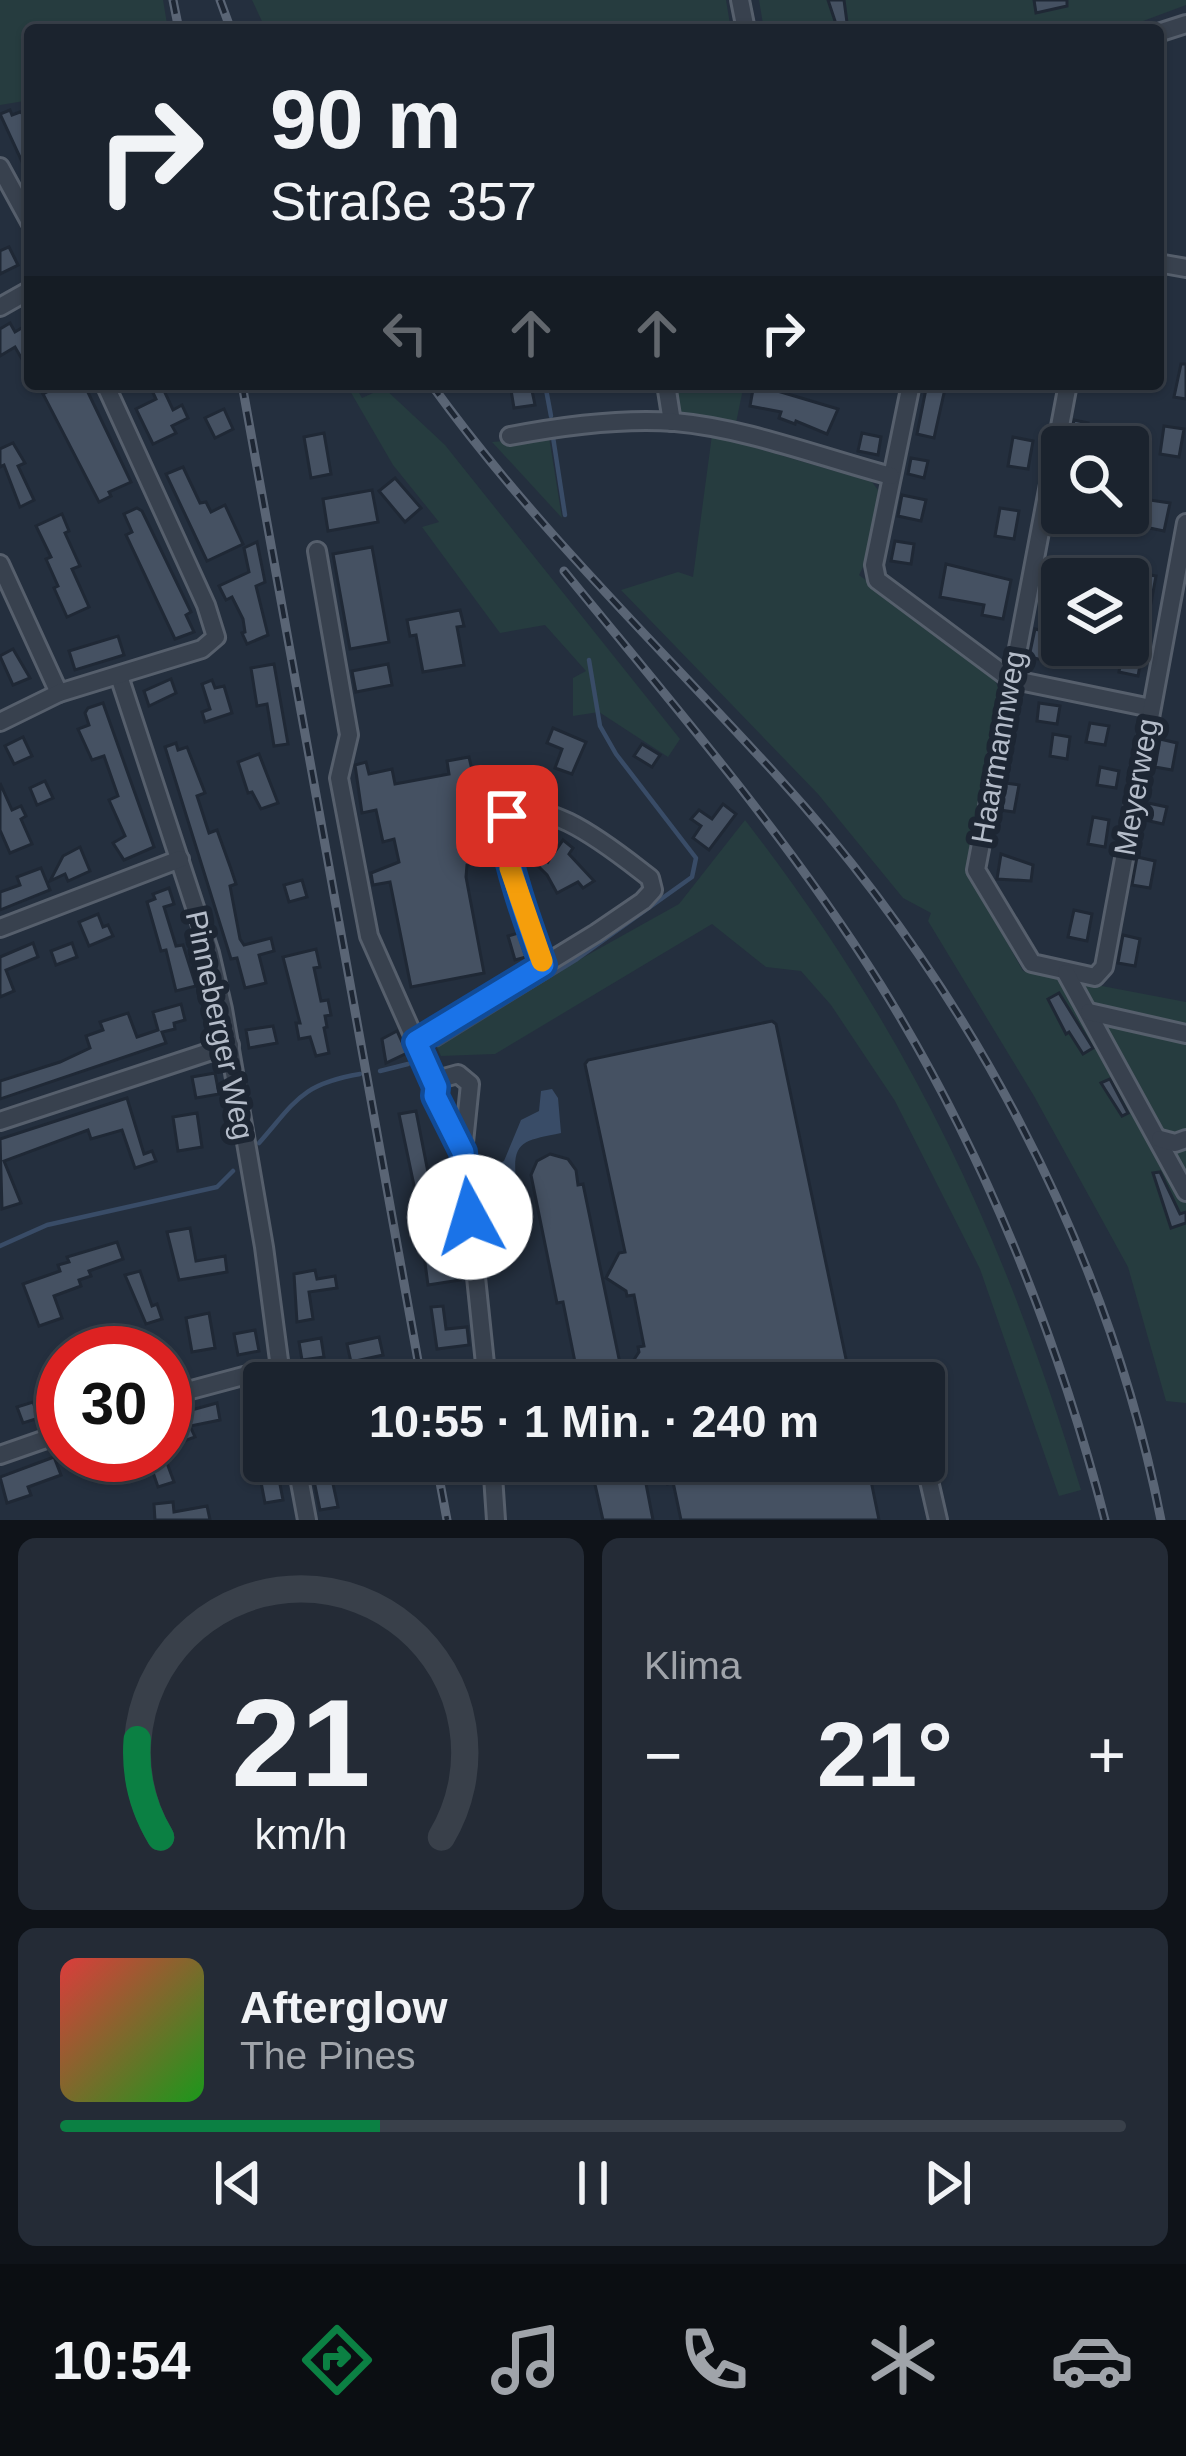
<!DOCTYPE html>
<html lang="de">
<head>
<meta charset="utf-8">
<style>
	body { margin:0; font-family:Arial,sans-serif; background:#242b36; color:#f1f3f6; height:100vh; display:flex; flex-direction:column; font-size:45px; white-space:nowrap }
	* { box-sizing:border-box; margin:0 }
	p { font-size:39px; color:#a0a4aa }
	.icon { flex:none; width:66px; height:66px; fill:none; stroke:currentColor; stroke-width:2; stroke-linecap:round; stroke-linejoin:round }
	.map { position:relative; height:1520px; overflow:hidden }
	.sheet { display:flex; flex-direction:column; gap:18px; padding:18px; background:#0f1319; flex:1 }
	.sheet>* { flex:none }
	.guide { position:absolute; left:24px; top:24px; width:1140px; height:366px; border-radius:12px; box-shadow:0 3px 9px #0004,0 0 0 3px #39404a; background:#1b232e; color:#f1f3f6; overflow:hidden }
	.buttons { position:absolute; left:1041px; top:426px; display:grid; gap:24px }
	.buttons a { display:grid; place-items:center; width:108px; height:108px; border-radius:12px; background:#1b232e; box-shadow:0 3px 9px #0004,0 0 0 3px #39404a; font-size:60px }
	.speed { position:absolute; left:36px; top:1326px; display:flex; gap:24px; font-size:60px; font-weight:700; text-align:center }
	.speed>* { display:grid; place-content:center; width:156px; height:156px; border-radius:50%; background:#1b232e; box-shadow:0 3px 9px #0004,0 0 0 3px #39404a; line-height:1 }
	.speed .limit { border:18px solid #d22; background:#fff; color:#111 }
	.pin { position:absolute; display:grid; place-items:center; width:102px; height:102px; color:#fff; margin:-51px; border-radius:24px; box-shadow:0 6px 18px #0006 }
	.me { position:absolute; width:132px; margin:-66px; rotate:354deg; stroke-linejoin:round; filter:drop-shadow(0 0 9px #0008) }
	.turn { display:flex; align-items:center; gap:42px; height:252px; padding:0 48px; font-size:54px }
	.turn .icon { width:156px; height:156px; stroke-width:2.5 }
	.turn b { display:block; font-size:84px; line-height:102px }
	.lanes { display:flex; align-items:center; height:114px; padding:0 48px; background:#0003; justify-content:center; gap:60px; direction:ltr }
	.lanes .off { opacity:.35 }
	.big { font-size:90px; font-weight:600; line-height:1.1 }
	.sheet .tile { flex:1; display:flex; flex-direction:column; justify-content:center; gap:18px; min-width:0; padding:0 42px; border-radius:18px; background:#242b36 }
	.sheet .dial { align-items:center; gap:0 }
	.dial svg { height:312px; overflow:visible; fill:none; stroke:#39404a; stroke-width:7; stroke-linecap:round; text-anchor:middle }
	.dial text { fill:#f1f3f6; stroke:none }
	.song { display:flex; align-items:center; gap:36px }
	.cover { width:144px; height:144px; border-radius:18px; background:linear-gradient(135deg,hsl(0 70% 55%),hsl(120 70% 35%)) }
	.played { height:12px; border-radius:6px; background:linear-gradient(90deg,#0b8043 30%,#39404a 30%) }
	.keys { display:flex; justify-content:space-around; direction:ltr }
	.heat { display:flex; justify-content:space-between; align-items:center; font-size:66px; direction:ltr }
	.sheet .tiles { flex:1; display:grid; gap:18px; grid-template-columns:1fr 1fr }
	.tile:last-child { grid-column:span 2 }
	.trip { position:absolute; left:243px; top:1362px; width:702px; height:120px; border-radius:12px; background:#1b232e; box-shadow:0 3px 9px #0004,0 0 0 3px #39404a; font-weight:600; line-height:120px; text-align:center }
	.tab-bar { display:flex; height:192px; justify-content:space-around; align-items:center; background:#0b0e12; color:#a0a4aa }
	.tab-bar .icon { width:84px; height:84px }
	.tab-bar .on { color:#0b8043 }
	.tab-bar b { font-size:54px; color:#f1f3f6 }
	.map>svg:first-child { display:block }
	.green { fill:#263c3f }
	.water { fill:#394c67 }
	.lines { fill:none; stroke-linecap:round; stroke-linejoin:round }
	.stream { stroke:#394c67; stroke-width:4.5 }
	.building { fill:#455162; stroke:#1f2835; stroke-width:3 }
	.minor-casing { stroke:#565f6c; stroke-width:22 }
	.minor { stroke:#38414e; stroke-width:16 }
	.rail-casing { stroke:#5a6575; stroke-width:9 }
	.rail { stroke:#1d2633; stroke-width:4.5; stroke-dasharray:14; stroke-linecap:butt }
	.route-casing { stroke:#114b97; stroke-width:30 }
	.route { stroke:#1a73e8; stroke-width:21 }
	.slow { stroke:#f59e0b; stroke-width:21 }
	.labels { text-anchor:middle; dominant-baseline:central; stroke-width:12; stroke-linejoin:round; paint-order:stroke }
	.street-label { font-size:30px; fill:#b4bcc9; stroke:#1d2633 }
</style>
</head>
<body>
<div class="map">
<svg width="1186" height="1520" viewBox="0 0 1186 1520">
	<rect width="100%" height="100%" fill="#242f3e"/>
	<g class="green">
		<polygon points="0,0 163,0 168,30 30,30 30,100 0,105"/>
		<polygon points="252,0 726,0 731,30 266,30"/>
		<polygon points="759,0 1186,0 1186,5 1119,30 764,30"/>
		<polygon points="346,384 354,384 362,398 384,388 445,445 680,739 668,757 599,712 573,716 573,678 586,671 545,625 500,633 422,527 439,522 393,465"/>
		<polygon points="655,384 744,384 736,423 659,409"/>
		<polygon points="712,435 872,482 881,494 868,557 859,575 994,678 1001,694 967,871 1023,971 1186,1002 1186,1403 1166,1401 1128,1267 1034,1096 928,921 931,913 903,898 818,794 621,590 678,572 693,577"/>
		<polygon points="549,437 562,518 492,442"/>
		<path d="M745,820C909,1032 1004,1234 1081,1490L1059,1496L980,1269L895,1101L831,1005L801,971L766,967L712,924L495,1054L441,1056L434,1041L679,904Z"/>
	</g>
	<path class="water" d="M552,1089L558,1098L561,1133C523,1141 510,1140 517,1186L508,1195L510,1206L498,1211L488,1185L490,1168L504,1161L521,1120L539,1111L541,1091Z"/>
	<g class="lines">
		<g class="stream">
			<polyline points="545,384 551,416"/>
			<polyline points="553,437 565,515"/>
			<polyline points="438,1045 577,959 692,877 696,858 616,754 600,726 589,660"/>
			<polyline points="380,1071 408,1064"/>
			<path d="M259,1143C296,1101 301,1084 360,1074"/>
			<polyline points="0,1246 47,1225 217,1187 233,1171"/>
		</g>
	</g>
	<g class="building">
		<polygon points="828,0 844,0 848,30 838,30"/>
		<polygon points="1034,0 1067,0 1067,6 1036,13"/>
		<polygon points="10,110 12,115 20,112 25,115 30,126 30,179 0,114"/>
		<polygon points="9,247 18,265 0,274 0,251"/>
		<polygon points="10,323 15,332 30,323 30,373 15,347 0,356 0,329"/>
		<polygon points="1181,364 1186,364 1186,399 1174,397"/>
		<polygon points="62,384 84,384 131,482 109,492 111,496 99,502 43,394"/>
		<polygon points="149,384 161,384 173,410 182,405 188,418 172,426 176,433 153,444 136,409 156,399"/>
		<polygon points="754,384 838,409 827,434 796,421 795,424 779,418 781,412 750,406"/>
		<polygon points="927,384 946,384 934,438 917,434"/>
		<polygon points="531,386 535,405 514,408 511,390"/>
		<polygon points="224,409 233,429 215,438 205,418"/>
		<polygon points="1074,420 1088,423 1084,447 1069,447"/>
		<polygon points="1164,426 1184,429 1179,457 1160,454"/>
		<polygon points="324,433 331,474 311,478 304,437"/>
		<polygon points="862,433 881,437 878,455 858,451"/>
		<polygon points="1013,437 1033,441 1028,469 1008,466"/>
		<polygon points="13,443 25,463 18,466 34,500 20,507 4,465 0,467 0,449"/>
		<polygon points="911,458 928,461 924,478 908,474"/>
		<polygon points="183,467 200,503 206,502 211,512 225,505 243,544 207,561 166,474"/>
		<polygon points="395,478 421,508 405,522 379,491"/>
		<polygon points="372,490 378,522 328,531 323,499"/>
		<polygon points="902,495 926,500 921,521 898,516"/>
		<polygon points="1150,500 1170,503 1164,531 1145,527"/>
		<polygon points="137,508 142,511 191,612 186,615 194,632 183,636 175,639 126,535 132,532 124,514"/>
		<polygon points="1000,508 1019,511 1014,539 995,536"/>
		<polygon points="62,514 69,531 65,533 80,566 72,569 89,607 67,617 54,588 58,586 46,559 51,557 36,526"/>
		<polygon points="895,541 914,544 911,564 891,561"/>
		<polygon points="257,542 265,582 256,586 268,635 247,644 242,633 245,632 243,619 232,597 226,600 219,586 249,572 244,548"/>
		<polygon points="372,547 389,642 350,649 333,554"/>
		<polygon points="1048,560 1062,563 1057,591 1042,588"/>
		<polygon points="946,564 1011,580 1003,619 982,615 984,605 940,597"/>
		<polygon points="1138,573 1156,576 1151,603 1133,599"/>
		<polygon points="460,610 464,626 457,627 464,665 423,672 416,635 410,636 407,620"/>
		<polygon points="1035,629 1048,632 1043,660 1029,657"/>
		<polygon points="118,636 124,655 75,670 69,651"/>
		<polygon points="1124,645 1143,649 1138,676 1119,672"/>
		<polygon points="13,649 30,678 13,685 0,656"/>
		<polygon points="274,664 288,744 274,746 267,704 257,706 251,668"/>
		<polygon points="388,664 392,685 356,692 352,671"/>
		<polygon points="171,679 176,693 149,706 144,691"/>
		<polygon points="212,680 215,688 224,686 232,713 205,722 202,712 210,709 202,684"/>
		<polygon points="103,703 154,847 124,860 113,843 125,836 109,800 118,796 104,756 92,760 78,729 89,725 85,713 88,708"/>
		<polygon points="1039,703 1060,706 1057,724 1037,721"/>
		<polygon points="1090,723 1109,726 1105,745 1086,742"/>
		<polygon points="553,728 586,742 572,774 555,768 562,749 547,743"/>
		<polygon points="1053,734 1070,737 1067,759 1050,756"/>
		<polygon points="23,737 32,756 14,764 5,746"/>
		<polygon points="1160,739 1177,743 1172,770 1155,767"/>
		<polygon points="176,743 178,750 187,747 205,793 197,796 209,833 217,830 231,869 236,884 230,886 240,939 244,945 271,938 274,951 259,955 266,983 245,988 237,958 231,959 165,747"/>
		<polygon points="642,744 660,755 652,767 634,756"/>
		<polygon points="259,754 278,803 261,809 252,792 248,793 238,762"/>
		<polygon points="469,757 474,779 461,781 478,863 467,865 466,877 484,973 411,987 390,882 373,885 371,873 399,862 394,839 383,842 376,810 362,813 355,765 366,762 369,774 392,769 395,784 449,774 447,761"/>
		<polygon points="1100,767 1119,771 1116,788 1097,785"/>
		<polygon points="45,781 53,798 37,805 30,788"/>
		<polygon points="0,783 12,810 21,806 26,816 21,819 32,844 10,853 0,830"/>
		<polygon points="1005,783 1019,785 1014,812 1000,810"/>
		<polygon points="1148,803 1167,807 1163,824 1145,820"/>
		<polygon points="723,804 736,814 709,850 693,838 701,826 691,819 699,810 712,819"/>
		<polygon points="1093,817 1109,820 1105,847 1088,844"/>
		<polygon points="563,840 573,848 569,854 594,881 583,888 578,882 557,893 547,875 536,864 545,858 548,862"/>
		<polygon points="80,847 90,871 68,881 65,874 50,881 63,856"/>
		<polygon points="1001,854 1033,865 1031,881 997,879"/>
		<polygon points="1137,857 1155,861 1150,888 1132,885"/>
		<polygon points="41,868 50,890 0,910 0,892 20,885 17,877"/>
		<polygon points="302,880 307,897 289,902 284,885"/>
		<polygon points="169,888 174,904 164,907 176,946 183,945 196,986 176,991 166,950 161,951 147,902 155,899 153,894"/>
		<polygon points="1074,910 1092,914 1087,941 1068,937"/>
		<polygon points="98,914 103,927 108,925 113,936 89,946 79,922"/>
		<polygon points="518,933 526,957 515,960 508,936"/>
		<polygon points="1123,935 1140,939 1135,966 1118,963"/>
		<polygon points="33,943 38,957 6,970 14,991 0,997 0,957"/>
		<polygon points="72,943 77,957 56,965 51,951"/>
		<polygon points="316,949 320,967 314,968 321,1001 328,1000 331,1015 325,1016 327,1027 324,1028 329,1053 316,1056 310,1037 299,1039 296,1023 300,1023 283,957"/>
		<polygon points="1059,993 1093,1048 1083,1054 1069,1032 1066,1034 1048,999"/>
		<polygon points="181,1004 185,1020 174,1023 175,1029 162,1032 166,1043 0,1099 0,1081 60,1062 90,1048 86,1036 103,1030 100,1022 128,1013 137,1037 158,1030 153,1012"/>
		<polygon points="772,1021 776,1024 851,1383 643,1383 626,1372 639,1352 638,1347 644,1346 634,1295 627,1296 626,1291 606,1278 619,1253 625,1252 585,1064 588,1060"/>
		<polygon points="273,1026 277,1043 249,1048 246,1030"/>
		<polygon points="397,1031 407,1053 386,1063 382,1039"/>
		<polygon points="215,1073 219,1094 196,1098 192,1077"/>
		<polygon points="1110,1079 1128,1113 1122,1116 1101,1083"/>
		<polygon points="127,1098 144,1154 152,1151 156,1161 135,1168 122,1130 91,1139 88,1130 4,1161 21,1203 2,1209 0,1139"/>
		<polygon points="416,1111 441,1239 447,1238 450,1261 458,1260 460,1280 428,1285 416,1195 399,1114"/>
		<polygon points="197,1113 202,1147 178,1151 173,1117"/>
		<polygon points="550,1154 568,1159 576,1170 578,1185 583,1184 624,1383 577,1383 573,1378 571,1368 576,1367 563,1302 557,1303 531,1175 537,1161"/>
		<polygon points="1160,1172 1180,1214 1186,1212 1186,1223 1171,1228 1153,1173"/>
		<polygon points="190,1228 196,1261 225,1256 227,1272 179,1280 167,1232"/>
		<polygon points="117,1242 123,1259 89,1271 91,1276 79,1280 81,1286 54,1296 62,1318 39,1326 23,1284 60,1271 58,1265 69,1262 67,1257"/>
		<polygon points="315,1270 317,1279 335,1276 337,1288 309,1292 313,1319 297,1322 294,1274"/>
		<polygon points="140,1271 152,1306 157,1304 162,1319 146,1324 125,1275"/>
		<polygon points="443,1306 446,1329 467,1327 469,1345 437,1349 431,1307"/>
		<polygon points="209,1313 215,1348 192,1352 186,1318"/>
		<polygon points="255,1330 259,1351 238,1355 234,1334"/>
		<polygon points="379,1337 383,1355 351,1362 347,1344"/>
		<polygon points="321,1338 324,1357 302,1360 299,1342"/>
		<polygon points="33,1402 39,1418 23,1423 17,1407"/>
		<polygon points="217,1403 220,1420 190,1426 195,1437 176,1444 166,1417"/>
		<polygon points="264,1438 264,1455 246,1458 244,1441"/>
		<polygon points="147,1455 164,1455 174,1482 158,1487"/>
		<polygon points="54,1457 61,1475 28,1487 31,1495 7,1503 0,1477"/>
		<polygon points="310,1461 328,1461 338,1507 320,1510"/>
		<polygon points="867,1461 879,1520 681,1520 673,1482 667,1484 642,1463 653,1520 603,1520 590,1462"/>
		<polygon points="278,1474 283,1500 265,1503 260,1477"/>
		<polygon points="173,1502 174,1512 207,1506 210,1520 155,1520 154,1504"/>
	</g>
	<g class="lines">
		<defs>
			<g id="minor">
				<polyline points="740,0 746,30"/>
				<polyline points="1158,33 1186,24"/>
				<polyline points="0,167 30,222"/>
				<polyline points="1158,263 1186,268"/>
				<polyline points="0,307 30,290"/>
				<polyline points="666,384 672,422"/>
				<polyline points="911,384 874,565 877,580 1010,679 1151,708"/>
				<polyline points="1068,384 976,870 1032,963 1095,977 1104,967 1186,523"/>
				<path d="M510,436C562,426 622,418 675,422C745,428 823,458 891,476"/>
				<polyline points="317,551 349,735 339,778 369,936 436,1087"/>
				<polyline points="0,564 59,693"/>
				<polyline points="119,676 210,953 223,1009 264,1247 282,1383"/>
				<polyline points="0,722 59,693 202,649 216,637 206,605 105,384"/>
				<polyline points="0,928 180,859"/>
				<polyline points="1066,973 1186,1192"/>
				<polyline points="1089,1012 1186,1034"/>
				<path d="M416,1042L438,1030L596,933L643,901L653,890L650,878C622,857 534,781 501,824L518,896L543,965"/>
				<polyline points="0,1121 230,1045"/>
				<polyline points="1160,1139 1175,1143 1186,1139"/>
				<polyline points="463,1152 435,1096 440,1079 458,1074 470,1084 463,1152 487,1383"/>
				<polyline points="397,1383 486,1370"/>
				<polyline points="165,1397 247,1375 270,1383"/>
				<polyline points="0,1455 63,1433"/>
				<polyline points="296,1461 307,1520"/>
				<polyline points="492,1461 496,1520"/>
				<polyline points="927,1472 938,1520"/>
			</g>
		</defs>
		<use href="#minor" class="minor-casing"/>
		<use href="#minor" class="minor"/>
		<defs>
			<g id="rail">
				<polyline points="173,0 179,30"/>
				<polyline points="220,0 231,30"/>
				<polyline points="242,384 422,1383"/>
				<path d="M431,384C534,527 661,648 779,778C967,985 1107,1245 1161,1520"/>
				<path d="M564,571C673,705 788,837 880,984C982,1148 1057,1333 1105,1520"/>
				<polyline points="436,1461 447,1520"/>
			</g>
		</defs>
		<use href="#rail" class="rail-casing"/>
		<use href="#rail" class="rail"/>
	</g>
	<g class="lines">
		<defs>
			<path id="route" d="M470,1217L463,1152L435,1096L436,1087L416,1042L543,965C526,918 510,873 501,824L507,816"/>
		</defs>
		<use href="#route" class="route-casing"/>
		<use href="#route" class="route"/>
		<polyline class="slow" points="510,868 542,961"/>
	</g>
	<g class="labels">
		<g class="street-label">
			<text transform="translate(998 747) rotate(-80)">Haarmannweg</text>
			<text transform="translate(1136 787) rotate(-80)">Meyerweg</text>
			<text transform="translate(220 1025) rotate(78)">Pinneberger Weg</text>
		</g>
	</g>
</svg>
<div class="buttons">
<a><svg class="icon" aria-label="search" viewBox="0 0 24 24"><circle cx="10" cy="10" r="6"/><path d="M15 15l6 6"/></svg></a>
<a><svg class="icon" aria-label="layers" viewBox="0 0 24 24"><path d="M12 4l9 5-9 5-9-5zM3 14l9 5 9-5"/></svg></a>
</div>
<div class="speed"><div class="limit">30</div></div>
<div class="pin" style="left:507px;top:816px;background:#d93025"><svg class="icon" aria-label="arrive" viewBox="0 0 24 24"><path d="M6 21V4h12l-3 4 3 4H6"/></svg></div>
<svg class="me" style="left:470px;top:1217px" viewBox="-20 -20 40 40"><circle r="19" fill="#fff"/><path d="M0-13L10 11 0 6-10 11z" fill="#1a73e8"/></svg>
<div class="trip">10:55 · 1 Min. · 240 m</div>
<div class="guide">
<div class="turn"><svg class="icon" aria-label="right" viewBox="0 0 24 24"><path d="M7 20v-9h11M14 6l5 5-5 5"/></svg><div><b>90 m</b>Straße 357</div></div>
<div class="lanes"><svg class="icon off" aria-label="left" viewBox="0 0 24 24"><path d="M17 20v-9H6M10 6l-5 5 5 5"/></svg><svg class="icon off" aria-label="ahead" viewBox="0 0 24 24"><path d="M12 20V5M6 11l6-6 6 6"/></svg><svg class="icon off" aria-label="ahead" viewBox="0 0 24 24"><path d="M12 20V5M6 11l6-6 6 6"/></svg><svg class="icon" aria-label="right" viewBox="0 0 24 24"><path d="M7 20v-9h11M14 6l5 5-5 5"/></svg></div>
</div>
</div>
<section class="sheet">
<div class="tiles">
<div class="tile dial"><svg viewBox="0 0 100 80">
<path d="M14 69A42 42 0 1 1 86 69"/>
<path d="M14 69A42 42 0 0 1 8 44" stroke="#0b8043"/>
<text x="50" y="56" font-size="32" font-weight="700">21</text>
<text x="50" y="72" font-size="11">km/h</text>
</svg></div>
<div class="tile"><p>Klima</p>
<div class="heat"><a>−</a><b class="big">21°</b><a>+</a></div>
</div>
<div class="tile">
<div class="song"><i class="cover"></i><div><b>Afterglow</b><p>The Pines</p></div></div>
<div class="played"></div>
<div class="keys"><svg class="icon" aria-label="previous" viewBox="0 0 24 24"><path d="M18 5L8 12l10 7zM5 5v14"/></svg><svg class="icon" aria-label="pause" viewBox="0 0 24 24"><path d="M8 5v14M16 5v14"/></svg><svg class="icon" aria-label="next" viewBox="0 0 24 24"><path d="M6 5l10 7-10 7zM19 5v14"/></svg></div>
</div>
</div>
</section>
<nav class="tab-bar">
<b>10:54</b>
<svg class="icon on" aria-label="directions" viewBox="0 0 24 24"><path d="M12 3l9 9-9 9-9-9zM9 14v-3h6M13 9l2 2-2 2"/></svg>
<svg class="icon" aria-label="music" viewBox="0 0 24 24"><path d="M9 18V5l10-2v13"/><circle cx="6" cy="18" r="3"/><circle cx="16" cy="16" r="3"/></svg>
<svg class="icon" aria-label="phone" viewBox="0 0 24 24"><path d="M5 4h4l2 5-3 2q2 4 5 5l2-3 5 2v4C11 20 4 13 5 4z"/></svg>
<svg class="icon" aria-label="climate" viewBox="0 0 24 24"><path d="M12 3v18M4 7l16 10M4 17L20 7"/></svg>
<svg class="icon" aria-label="car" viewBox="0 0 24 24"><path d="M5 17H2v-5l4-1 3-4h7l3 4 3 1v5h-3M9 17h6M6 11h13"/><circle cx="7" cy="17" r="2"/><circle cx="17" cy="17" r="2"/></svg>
</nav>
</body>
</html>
